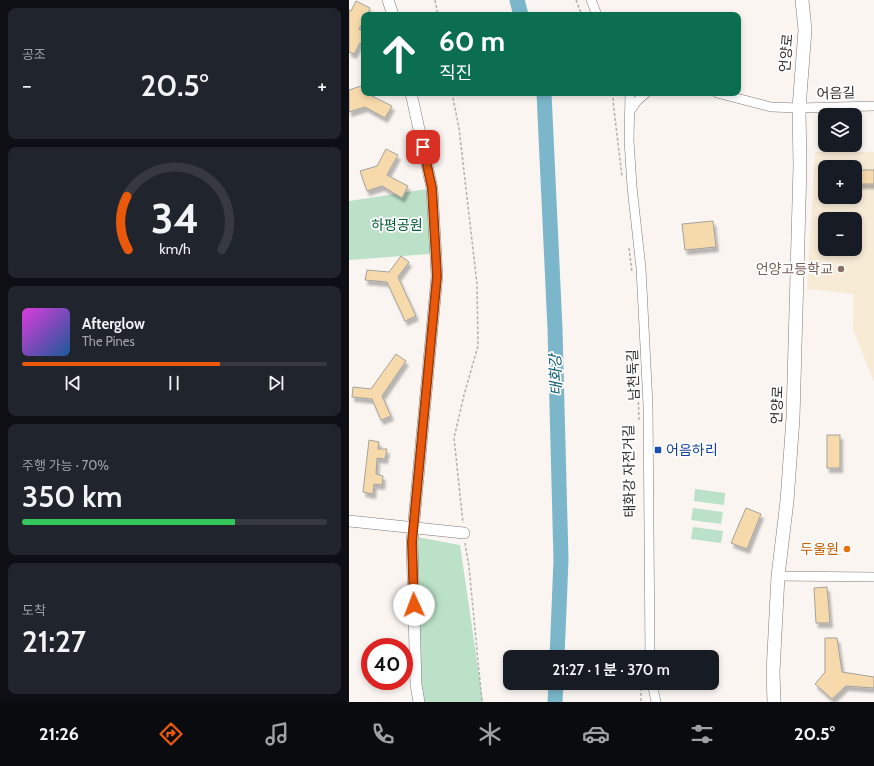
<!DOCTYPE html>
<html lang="ko">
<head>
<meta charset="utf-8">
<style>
	body { margin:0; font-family:Cabin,"Noto Sans KR",sans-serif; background:#20242c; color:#f1f3f6; height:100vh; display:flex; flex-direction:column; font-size:15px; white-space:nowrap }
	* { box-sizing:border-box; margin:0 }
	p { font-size:13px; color:#9ea1a6 }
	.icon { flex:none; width:22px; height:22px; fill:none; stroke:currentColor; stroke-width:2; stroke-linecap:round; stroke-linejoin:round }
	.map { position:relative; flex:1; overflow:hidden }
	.details { display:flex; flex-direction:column; gap:8px; padding:8px; background:#0d0f14; width:349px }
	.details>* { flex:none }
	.banner { position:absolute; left:12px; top:12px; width:380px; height:84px; border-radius:8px; box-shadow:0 2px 6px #0003; background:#0b6e4f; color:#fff; overflow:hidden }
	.tools { position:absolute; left:469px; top:108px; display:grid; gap:8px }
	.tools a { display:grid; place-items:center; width:44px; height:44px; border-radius:8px; background:#171b24; box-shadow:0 2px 6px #0003; font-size:20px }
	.speed { position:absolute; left:12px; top:638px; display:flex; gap:8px; font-size:20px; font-weight:700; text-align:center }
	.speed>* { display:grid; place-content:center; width:52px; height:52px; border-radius:50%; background:#171b24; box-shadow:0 2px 6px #0003; line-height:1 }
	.speed .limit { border:6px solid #d22; background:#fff; color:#111 }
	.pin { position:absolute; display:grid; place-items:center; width:34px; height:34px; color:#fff; margin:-17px; border-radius:8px; box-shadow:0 2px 6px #0006 }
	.me { position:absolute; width:44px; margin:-22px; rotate:358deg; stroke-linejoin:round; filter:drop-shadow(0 0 3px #0008) }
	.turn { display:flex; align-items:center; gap:14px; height:84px; padding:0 12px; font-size:18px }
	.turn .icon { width:52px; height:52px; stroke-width:2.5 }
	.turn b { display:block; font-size:28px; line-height:34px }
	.big { font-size:30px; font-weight:600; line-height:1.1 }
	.details .card { flex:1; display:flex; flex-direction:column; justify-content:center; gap:6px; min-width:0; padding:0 14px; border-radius:8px; background:#20242c }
	.details .dial { align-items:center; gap:0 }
	.dial svg { height:104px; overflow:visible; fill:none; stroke:#363941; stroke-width:7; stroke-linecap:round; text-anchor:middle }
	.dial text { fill:#f1f3f6; stroke:none }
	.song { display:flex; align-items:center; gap:12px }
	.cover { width:48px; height:48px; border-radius:6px; background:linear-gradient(135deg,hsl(300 70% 55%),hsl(210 70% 35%)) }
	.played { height:4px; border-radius:2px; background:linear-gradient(90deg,#ea580c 65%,#363941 65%) }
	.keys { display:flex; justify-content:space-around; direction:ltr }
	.heat { display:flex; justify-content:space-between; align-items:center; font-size:22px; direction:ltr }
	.charge { height:6px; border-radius:3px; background:linear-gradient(90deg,#34c759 70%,#363941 0) }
	.trip { position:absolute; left:154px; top:650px; width:216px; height:40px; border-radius:8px; background:#171b24; box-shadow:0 2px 6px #0003; font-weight:600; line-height:40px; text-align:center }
	.menu { display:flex; height:64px; justify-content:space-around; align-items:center; background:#090b0e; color:#9ea1a6 }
	.menu .icon { width:28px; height:28px }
	.menu .selected { color:#ea580c }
	.menu b { font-size:18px; color:#f1f3f6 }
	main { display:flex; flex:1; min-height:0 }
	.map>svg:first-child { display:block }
	.education { fill:#f7ebd6; fill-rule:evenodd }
	.green { fill:#bbe1c8 }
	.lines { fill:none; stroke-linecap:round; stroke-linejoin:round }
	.river { stroke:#7bb6ca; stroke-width:15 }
	.building { fill:#f6daac; stroke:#a4a19d; filter:url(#shadow) }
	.minor-casing { stroke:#7f7b78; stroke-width:10 }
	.tertiary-casing { stroke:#7f7b78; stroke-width:12 }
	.secondary-casing { stroke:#7f7b78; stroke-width:14 }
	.path { stroke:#b4b0ad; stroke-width:1.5; stroke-dasharray:3 2; stroke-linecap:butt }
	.minor { stroke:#fff; stroke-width:9 }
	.tertiary { stroke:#fff; stroke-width:11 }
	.secondary { stroke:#fff; stroke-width:13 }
	.route-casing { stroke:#983908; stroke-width:10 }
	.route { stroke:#ea580c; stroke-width:7 }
	.education-dot { fill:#8d6e63; stroke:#fff; stroke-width:1.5 }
	.transit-dot { fill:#1a4fb4; stroke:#fff; stroke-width:1.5 }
	.food-dot { fill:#e8710a; stroke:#fff; stroke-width:1.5 }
	.labels { text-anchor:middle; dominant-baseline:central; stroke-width:3.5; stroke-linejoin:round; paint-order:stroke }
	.street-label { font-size:14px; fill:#302e2d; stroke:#fff }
	.park-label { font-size:14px; fill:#015934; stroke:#fff }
	.education-label { font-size:14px; fill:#785e54; stroke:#fff; text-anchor:end }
	.transit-label { font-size:14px; fill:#164399; stroke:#fff; text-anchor:start }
	.food-label { font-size:14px; fill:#c56008; stroke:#fff; text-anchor:end }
	.water-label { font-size:15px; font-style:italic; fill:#085b70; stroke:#fff }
</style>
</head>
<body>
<main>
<section class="details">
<div class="card"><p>공조</p>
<div class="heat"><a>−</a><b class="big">20.5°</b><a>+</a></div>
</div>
<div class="card dial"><svg viewBox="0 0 100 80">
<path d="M14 69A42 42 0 1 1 86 69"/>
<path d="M14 69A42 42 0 0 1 13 28" stroke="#ea580c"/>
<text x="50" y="56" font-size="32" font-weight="700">34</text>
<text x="50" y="72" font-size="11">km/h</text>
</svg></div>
<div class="card">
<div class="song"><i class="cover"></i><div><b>Afterglow</b><p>The Pines</p></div></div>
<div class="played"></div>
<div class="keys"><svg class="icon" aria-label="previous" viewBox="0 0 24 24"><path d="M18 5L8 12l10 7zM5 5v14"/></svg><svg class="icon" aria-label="pause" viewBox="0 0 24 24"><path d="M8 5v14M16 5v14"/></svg><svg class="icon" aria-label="next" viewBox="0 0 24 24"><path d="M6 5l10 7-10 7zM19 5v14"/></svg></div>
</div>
<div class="card"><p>주행 가능 · 70%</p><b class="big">350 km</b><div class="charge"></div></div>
<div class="card"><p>도착</p><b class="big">21:27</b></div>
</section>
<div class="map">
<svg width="525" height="702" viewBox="0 0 525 702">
	<defs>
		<filter id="shadow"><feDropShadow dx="2.5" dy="4.5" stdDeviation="1" flood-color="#0004"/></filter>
	</defs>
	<rect width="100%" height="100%" fill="#faf5f1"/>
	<path class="education" d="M466,152H525V382L504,329L505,294L458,289ZM476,167H506V197H476ZM476,219H506V249H476Z"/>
	<g class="green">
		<polygon points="78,189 87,244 80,254 0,260 0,201"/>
		<polygon points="346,489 376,493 375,505 345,501"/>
		<polygon points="344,508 374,512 372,524 342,520"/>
		<polygon points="344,527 374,531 372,543 342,539"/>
		<polygon points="68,537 111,545 134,702 74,702 71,685"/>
	</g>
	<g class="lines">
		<g class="river">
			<polyline points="168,0 172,15"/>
			<polyline points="195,93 206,329 212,560 208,657"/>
			<polyline points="206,702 207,683"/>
		</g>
	</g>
	<g class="building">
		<polygon points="7,1 21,8 18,15 15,15 15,20 10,29 15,32 15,45 11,43 5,54 0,52 0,10 2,11"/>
		<polygon points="15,85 15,93 23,93 21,95 43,106 36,118 16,107 0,112 0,90"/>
		<polygon points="37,149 49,155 38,175 59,186 53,198 33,186 18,191 11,171 28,166"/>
		<rect x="506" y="170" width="19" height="14"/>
		<polygon points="364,221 367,247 336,250 333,224"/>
		<polygon points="52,256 60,262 49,277 67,316 56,321 38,282 16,280 18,270 40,272"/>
		<polygon points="47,354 57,361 33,396 42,416 32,420 23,399 3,397 4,387 22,389"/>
		<rect x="478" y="435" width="13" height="33"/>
		<polygon points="20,440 30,442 29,449 38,449 36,459 28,458 27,474 34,476 33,485 25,484 24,494 14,492"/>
		<polygon points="397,508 412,514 398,549 382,543"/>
		<polygon points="478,587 481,623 467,623 465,588"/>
		<polygon points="476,638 488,638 493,672 525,677 525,688 497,686 483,699 466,684 476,672"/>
	</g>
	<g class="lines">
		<defs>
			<g id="minor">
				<polyline points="242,0 248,15"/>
				<polyline points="281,93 280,140 283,187 292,268 299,405 301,657"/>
				<polyline points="368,93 422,107 450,108 525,106"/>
				<polyline points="281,111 288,101 297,93"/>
				<polyline points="429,576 525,577"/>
				<polyline points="303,683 307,702"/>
			</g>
			<g id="tertiary">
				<polyline points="39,0 44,15"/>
				<polyline points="62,93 83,188 88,276 63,542 67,685 70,702"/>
				<polyline points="0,521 115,533"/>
			</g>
			<polyline id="secondary" points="425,702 424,672 429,576 438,501 444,418 451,166 450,108 456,30 453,0"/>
		</defs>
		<use href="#minor" class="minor-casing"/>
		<use href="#tertiary" class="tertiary-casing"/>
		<use href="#secondary" class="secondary-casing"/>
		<g class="path">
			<polyline points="86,0 89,15"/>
			<polyline points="227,0 233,15"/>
			<polyline points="103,93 110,128 128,284 129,346 115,395 105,438 114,523"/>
			<polyline points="265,93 264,101 273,177"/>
			<polyline points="280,248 283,272"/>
			<polyline points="289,392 290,420"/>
			<polyline points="116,543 120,567 133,702"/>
			<polyline points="292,683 292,702"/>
		</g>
		<use href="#minor" class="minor"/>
		<use href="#tertiary" class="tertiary"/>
		<use href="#secondary" class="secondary"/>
	</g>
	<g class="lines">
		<defs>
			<polyline id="route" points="65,605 63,542 88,276 83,188 74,147"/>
		</defs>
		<use href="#route" class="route-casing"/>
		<use href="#route" class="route"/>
	</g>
	<circle class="education-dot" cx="492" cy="269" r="4"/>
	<rect class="transit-dot" x="305" y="446" width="8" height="8" rx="2"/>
	<circle class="food-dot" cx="498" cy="549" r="4"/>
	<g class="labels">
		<g class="street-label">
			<text transform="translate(437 53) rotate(-85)">언양로</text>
			<text transform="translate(487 93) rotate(-2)">어음길</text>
			<text transform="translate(284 375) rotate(-92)">남천둑길</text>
			<text transform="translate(428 405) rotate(-88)">언양로</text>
			<text transform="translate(280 471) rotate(-91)">태화강 자전거길</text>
		</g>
		<g class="park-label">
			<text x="48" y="225">하평공원</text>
		</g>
		<g class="education-label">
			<text x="484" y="269">언양고등학교</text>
		</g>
		<g class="transit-label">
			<text x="317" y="450">어음하리</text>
		</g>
		<g class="food-label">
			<text x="490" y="549">두울원</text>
		</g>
		<g class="water-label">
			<text transform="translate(207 375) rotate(-92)">태화강</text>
		</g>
	</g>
</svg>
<div class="tools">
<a><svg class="icon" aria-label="layers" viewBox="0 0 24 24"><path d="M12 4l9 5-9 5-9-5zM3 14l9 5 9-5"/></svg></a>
<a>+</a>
<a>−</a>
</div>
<div class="speed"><div class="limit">40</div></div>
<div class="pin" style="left:74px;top:147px;background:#d93025"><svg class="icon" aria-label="arrive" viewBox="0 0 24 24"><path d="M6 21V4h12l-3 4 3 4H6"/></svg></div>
<svg class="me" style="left:65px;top:605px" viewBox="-20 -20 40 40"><circle r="19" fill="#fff"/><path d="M0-13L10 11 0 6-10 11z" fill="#ea580c"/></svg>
<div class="trip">21:27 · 1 분 · 370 m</div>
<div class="banner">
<div class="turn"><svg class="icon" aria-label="ahead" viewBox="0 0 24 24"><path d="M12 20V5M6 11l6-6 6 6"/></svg><div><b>60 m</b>직진</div></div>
</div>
</div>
</main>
<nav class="menu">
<b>21:26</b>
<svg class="icon selected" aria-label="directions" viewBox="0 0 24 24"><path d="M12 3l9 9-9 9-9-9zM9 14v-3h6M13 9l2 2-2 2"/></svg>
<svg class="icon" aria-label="music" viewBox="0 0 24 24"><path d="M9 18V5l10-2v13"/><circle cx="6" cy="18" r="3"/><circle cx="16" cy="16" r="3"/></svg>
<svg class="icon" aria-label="phone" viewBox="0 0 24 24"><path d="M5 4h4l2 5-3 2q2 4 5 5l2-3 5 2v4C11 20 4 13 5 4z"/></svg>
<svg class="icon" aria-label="climate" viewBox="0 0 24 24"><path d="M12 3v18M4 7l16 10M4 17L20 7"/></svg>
<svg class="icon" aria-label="car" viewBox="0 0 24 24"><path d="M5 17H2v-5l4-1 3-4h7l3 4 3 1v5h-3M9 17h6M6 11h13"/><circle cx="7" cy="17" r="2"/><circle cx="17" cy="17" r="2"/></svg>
<svg class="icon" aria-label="filters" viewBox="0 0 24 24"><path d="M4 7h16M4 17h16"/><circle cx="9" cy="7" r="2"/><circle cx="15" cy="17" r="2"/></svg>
<b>20.5°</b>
</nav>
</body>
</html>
